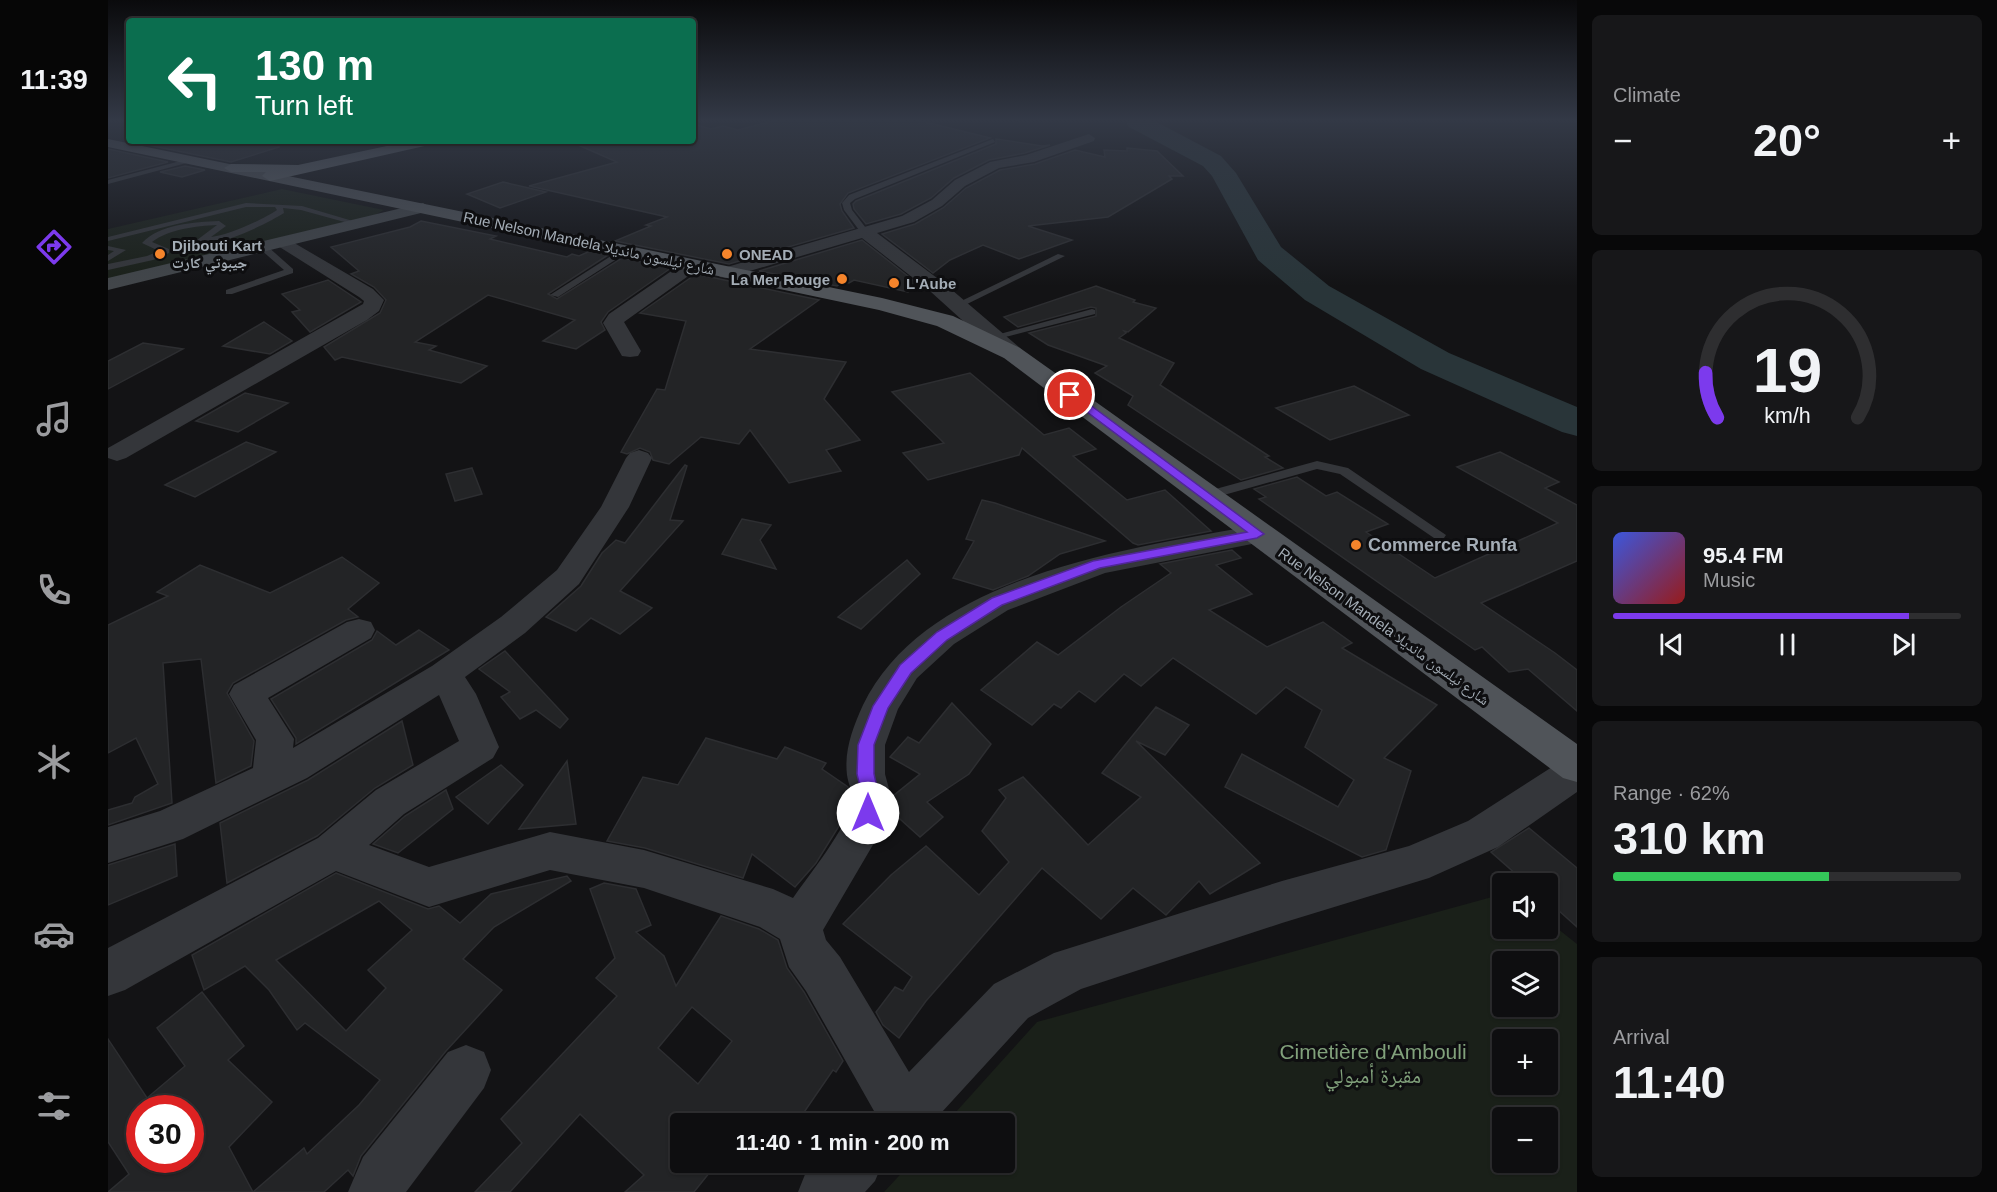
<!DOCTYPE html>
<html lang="en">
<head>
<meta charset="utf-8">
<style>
	body { margin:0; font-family:Arial,"Noto Naskh Arabic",sans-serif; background:#171719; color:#f1f3f6; height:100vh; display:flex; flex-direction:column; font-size:22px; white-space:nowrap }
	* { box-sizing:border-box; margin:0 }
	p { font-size:20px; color:#9b9c9f }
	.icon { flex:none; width:33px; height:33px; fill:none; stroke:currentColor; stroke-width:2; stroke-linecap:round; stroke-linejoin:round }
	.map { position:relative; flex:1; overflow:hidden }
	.side { display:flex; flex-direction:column; gap:15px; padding:15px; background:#080809; width:420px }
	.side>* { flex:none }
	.hud { position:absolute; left:18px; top:18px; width:570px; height:126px; border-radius:6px; box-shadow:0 2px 4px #0004,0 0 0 2px #2e2e30; background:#0b6e4f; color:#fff; overflow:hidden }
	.tools { position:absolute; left:1384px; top:873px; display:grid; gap:12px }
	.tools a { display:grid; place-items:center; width:66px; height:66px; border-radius:6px; background:#0e0e10; box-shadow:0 2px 4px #0004,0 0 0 2px #2e2e30; font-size:30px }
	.speed { position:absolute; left:18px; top:1095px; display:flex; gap:12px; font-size:30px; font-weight:700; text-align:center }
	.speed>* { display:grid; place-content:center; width:78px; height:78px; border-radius:50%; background:#0e0e10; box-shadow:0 2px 4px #0004,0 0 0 2px #2e2e30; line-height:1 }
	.speed .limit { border:9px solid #d22; background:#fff; color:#111 }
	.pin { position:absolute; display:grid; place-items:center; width:51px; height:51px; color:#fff; margin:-26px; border:3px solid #fff; border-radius:50%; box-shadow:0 2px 6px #0007 }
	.me { position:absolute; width:66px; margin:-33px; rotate:0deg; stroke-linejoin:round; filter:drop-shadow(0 0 4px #0008) }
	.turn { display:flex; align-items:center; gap:21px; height:126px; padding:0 30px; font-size:27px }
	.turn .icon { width:78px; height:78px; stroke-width:2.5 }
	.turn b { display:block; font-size:42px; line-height:51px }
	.big { font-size:45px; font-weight:700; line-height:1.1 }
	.side .widget { flex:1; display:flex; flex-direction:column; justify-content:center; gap:9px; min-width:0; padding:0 21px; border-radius:9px; background:#171719 }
	.side .dial { align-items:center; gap:0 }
	.dial svg { height:156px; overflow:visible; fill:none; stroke:#2e2e30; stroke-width:7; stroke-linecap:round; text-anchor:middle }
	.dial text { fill:#f1f3f6; stroke:none }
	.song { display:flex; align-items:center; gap:18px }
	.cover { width:72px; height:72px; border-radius:9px; background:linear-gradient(135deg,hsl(230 70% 55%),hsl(0 70% 35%)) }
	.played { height:6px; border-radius:3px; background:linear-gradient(90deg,#7c3aed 85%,#2e2e30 85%) }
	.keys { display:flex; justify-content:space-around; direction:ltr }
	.heat { display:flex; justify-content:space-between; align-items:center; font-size:33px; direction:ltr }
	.charge { height:9px; border-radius:4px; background:linear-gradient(90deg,#34c759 62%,#2e2e30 0) }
	.trip { position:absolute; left:562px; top:1113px; width:345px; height:60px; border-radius:6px; background:#0e0e10; box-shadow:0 2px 4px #0004,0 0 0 2px #2e2e30; font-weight:700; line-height:60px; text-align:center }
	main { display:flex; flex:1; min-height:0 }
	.dock { display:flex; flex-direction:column; width:108px; justify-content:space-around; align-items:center; background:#060606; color:#9b9c9f }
	.dock .icon { width:42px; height:42px }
	.dock .active { color:#7c3aed }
	.dock b { font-size:27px; color:#f1f3f6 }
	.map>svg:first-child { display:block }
	.green { fill:#1a2019; fill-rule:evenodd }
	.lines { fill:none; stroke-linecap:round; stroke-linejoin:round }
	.river { fill:#293539; fill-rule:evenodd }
	.building { fill:#232426; stroke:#2d2e31; stroke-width:1.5; fill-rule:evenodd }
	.lane { fill:#34363a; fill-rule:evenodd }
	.street { fill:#34363a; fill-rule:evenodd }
	.secondary { fill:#42464a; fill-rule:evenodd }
	.primary { fill:#505459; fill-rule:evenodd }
	.highway { fill:#60656b; fill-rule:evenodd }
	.route { fill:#7c3aed; stroke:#51269a; stroke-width:1.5 }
	.poi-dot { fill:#f5842b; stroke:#0e0e10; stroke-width:2 }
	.labels { text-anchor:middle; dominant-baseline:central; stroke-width:6; stroke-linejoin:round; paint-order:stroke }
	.far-street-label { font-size:15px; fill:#a4adb6; stroke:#0e0e10 }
	.far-poi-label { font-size:15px; font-weight:bold; fill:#a4adb6; stroke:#0e0e10; text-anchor:start }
	.poi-label { font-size:18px; font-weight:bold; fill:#a4adb6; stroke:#0e0e10; text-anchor:start }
	.near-park-label { font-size:21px; fill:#81a17b; stroke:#0e0e10 }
</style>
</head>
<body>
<main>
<nav class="dock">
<b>11:39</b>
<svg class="icon active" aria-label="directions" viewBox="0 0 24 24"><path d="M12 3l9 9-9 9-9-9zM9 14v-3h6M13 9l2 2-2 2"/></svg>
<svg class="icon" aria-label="music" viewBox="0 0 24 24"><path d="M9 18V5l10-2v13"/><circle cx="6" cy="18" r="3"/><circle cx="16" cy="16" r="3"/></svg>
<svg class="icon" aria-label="phone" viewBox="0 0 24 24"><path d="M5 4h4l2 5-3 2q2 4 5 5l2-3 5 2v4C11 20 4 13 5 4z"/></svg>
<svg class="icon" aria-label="climate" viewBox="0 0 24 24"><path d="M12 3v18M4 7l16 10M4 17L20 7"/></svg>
<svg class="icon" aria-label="car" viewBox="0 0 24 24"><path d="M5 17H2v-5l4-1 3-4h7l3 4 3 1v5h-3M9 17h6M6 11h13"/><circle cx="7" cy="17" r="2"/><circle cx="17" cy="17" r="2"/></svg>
<svg class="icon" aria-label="filters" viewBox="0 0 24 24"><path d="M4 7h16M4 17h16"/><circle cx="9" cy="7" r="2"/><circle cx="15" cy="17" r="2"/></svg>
</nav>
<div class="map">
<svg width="1469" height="1192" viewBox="0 0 1469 1192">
	<rect width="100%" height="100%" fill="#131315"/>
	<g class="green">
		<polygon points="174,189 276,210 267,215 0,279 0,229"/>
		<path d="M1395,894V928H1440V921L1469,944V1192H776L803,1163L897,1162V1124L838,1123L929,1022ZM1395,962H1440V1006H1395ZM1395,1040H1440V1084H1395ZM1395,1118H1440V1162H1395Z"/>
	</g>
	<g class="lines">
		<polygon class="river" points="1020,119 1043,119 1113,156 1128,173 1173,247 1221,286 1341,353 1469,407 1469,436 1454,432 1313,369 1197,300 1150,260 1104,176 1095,166 1021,127 1018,122"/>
	</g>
	<g class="building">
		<polygon points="673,119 805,119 882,138 740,193 732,204 734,211 746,228 621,264 507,241 543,226 538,225 559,217 421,186 509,162 461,141 585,141 585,124 603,129 615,126 630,130"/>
		<polygon points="888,139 934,146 942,145 917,153 881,160 846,178 823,198 793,214 758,224 746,209 745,204 748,201 888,144"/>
		<polygon points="21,141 170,141 171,147 123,162"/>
		<polygon points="1019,148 1049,151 1075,176 1061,176 1064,179 1000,217 920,226 964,240 911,259 875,245 842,260 825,273 774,234 807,224 835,208 858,188 892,170 927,164 967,150 997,157 996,150 1019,151"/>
		<polygon points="0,149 60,162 0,178"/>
		<polygon points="77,166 97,170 74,177 52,172"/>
		<polygon points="395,182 438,192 392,208 359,194"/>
		<polygon points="313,221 388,236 382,239 459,257 464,254 471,256 482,251 500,255 440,294 449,299 514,258 563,268 500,312 493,322 497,330 468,349 435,341 467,320 380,295 307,342 328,346 321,350 379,366 353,383 234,357 227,360 216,347 272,313 278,300 266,287 243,274 251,271 223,247 302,227"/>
		<polygon points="754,240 810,284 800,292 746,280 741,283 735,282 729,286 651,271"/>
		<polygon points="588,274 711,300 642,349 738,362 716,399 752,440 718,450 733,471 681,483 642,430 631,444 593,437 561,464 545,460 542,452 532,448 519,454 513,452 549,389 557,390 578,321 532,313"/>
		<polygon points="220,280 253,302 202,332 184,312 192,310 174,294"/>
		<polygon points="988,286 1027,300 1025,302 1048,308 1020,332 1016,331 1018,333 1011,338 1066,363 1052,385 1161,456 1157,457 1175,468 1133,480 1020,405 1025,396 987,373 999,366 940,345 921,333 988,316 988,308 983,307 910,327 896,317"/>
		<polygon points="156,322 184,341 162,354 115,346"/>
		<polygon points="35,343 75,349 0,389 0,361"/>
		<polygon points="862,373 936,435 961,428 988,449 965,456 1019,500 1057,490 1103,531 1030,545 1025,543 914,448 911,455 820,480 795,453 836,443 784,392"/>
		<polygon points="1246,386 1301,415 1222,440 1168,408"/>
		<polygon points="137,393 180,403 130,432 88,421"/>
		<polygon points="138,442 168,452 87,497 57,485"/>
		<polygon points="1392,452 1451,482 1437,488 1469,505 1469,561 1373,603 1447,653 1469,670 1469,711 1420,669 1401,672 1374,647 1367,650 1151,499 1158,497 1146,489 1189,477 1218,496 1229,492 1280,524 1258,532 1327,578 1450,523 1349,467"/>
		<polygon points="577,465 579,466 562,520 575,521 512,591 544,608 512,634 483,618 468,631 438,617 473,586 494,553 508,540 517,543"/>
		<polygon points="364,468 374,494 347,501 338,474"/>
		<polygon points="874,500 887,503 997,541 952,554 920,576 885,590 845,578 866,541 858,539"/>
		<polygon points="634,519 663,525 652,540 668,569 614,554"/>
		<polygon points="1124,550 1133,558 1108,565 1144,594 1101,610 1159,647 1215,622 1244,643 1234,648 1329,705 1276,758 1303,771 1278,850 1254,857 1117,787 1134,754 1230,807 1246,780 1197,747 1214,710 1178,687 1148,714 1065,658 1033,686 1016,674 987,702 971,691 953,708 946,704 924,725 873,690 929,642 950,655 1013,607 1063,573 1052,564"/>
		<polygon points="234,557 271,583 240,609 250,617 238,620 125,683 119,693 146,741 143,766 108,783 93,659 55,663 64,803 0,825 0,810 24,803 27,797 50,784 28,738 0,753 0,625 60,596 49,592 92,565 162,593"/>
		<polygon points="799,560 812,574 753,629 730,617"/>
		<polygon points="311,630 341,650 188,744 188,738 163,699 264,640 269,631 288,645"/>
		<polygon points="397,651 460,719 452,728 428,710 412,719 393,697 402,692 371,669"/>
		<polygon points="844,703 883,744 861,774 819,802 835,817 812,837 783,811 785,796 812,774 782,757 800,737 811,743"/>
		<polygon points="1048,707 1081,725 1057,755 1028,741 1152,863 1102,894 1091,881 1058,915 1025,888 993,919 934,868 818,1001 791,1038 775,1025 768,1012 787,987 795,991 804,977 735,924 783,875 818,846 871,895 901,862 874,831 898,798 891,790 915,777 980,845 1033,797 994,773"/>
		<polygon points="294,721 305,765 267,788 209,836 119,883 112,823 200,780"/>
		<polygon points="598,738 669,759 677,747 718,763 714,769 740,787 742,801 733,823 708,863 687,887 644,854 635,878 537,848 499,841 535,777 570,785"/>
		<polygon points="459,761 468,824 411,829"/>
		<polygon points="393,765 415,785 380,824 348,797"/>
		<polygon points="338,790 345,809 290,853 265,844 297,816"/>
		<polygon points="1421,828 1469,868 1469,927 1440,901 1440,884 1419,884 1383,852"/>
		<polygon points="67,844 69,876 0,905 0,865"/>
		<path d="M228,873L320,909L331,906L352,923L383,894L459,876L463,881L386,927L355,959L394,990L338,1051L253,1156L245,1176L240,1170L216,1192H0L21,1174L0,1142V1039L39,1098L77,1066L49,1028L94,992L136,1046L120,1060L164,1102L121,1147L145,1192L196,1148L199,1154L251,1105L272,1080L197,1023L189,1030L161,990L137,966L96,990L84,955ZM271,901L304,930L260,970L278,988L238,1031L168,960ZM32,1108H82V1160H32Z"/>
		<path d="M496,883L528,889L543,925L528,932L556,956L568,986L613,916L651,929L670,940L679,968L696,992L735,1061L728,1072L725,1070L688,1124H573V1162H610L586,1192H517L536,1175L472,1114L402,1192H367L414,1143L393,1119L509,996L488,978L507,958L482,889ZM584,1007L624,1041L590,1084L550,1048Z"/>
	</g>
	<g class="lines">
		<g class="lane">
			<polygon points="885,139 887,142 747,199 742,203 744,210 761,232 760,234 754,234 736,210 734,203 741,195"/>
			<polygon points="84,158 86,161 0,184 0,180"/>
			<path d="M138,203L194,206L255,224L251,226L193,210L175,208L176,213C160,223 106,251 89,240L109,225C88,226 61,229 44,242L61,249V253L45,260L0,270V264L39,256L51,251L34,243C51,224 87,222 111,221L118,226L103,237C119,236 154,220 169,210L167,207H138L0,241V237Z"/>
			<polygon points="152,245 158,245 185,269 185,273 124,294 118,294 118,290 176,270 152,249"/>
			<polygon points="0,246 18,250 0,261 0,255 6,251 0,250"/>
			<polygon points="514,249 521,251 450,297 442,295"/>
			<polygon points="950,254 957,256 853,307 845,305"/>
			<polygon points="984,309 987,310 987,314 886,340 881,337"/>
			<polygon points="1209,461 1240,468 1338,535 1336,538 1326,538 1232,474 1209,469 1098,500 1091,496 1093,493"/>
		</g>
		<g class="street">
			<polygon points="981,134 987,138 986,141 926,162 891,168 857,186 834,206 806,222 769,233 837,284 912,348 915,353 912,358 904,359 896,358 823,292 754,238 618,278 612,277 609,273 612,269 794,216 824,200 847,180 882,162 918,155"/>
			<polygon points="176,237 265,289 276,300 271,311 259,320 18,458 9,461 0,458 0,448 255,304 256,301 251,297 170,246 167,242 170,238"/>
			<polygon points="584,260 590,261 593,265 590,269 516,322 533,351 530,356 522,357 514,356 495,323 501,314 578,261"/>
			<path d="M531,450L540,453L544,458L521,507L471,584L417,633L357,677L368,694L391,747L385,758L296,814L261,845L321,867L442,832L536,850L665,889L685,898C701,875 740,827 744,801C745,793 740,783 739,775C736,750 745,727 755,705C819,574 1022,549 1149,525L1159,528L1163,534L1159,540L1149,543L997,573L900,610L846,644L809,678L790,709L777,745V774L784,800L776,826L715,930L718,940L732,957L801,1072L886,984L946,953L1174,881L1301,846L1360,821L1455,760L1469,755V792L1390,847L1321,878L1174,923L973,989L920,1018L823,1124H761L766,1111L698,991L681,967L672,939L652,927L536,888L442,870L321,907L228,871L17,990L0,996V948L210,838L268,790L351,741L331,695L199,778L75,839L0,863V827L52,811L145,768L148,740L121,694L126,685L239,622L251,619L263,622L267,630L263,638L160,698L186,739L185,748L324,666L393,617L449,570L493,507L518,458L522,453Z"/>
			<polygon points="358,1045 376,1052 383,1070 376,1088 298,1192 240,1192 255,1157 340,1052"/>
			<polygon points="708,1162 775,1162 767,1181 757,1192 690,1192 698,1172"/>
		</g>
		<polygon class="secondary" points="315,203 323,208 321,211 0,290 0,278"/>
		<polygon class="primary" points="0,139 774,298 845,316 912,348 1469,744 1469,782 1455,778 896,358 829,326 771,310 0,147"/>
		<polygon class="highway" points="302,141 328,141 321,145 162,181 154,176 158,172 123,172 116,168 123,164 190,165"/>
	</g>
	<linearGradient id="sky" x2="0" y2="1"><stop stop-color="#0a0a0c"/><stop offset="0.42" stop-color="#333946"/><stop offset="1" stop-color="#333946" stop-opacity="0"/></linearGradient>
	<rect width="1469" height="286" fill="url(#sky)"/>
	<polygon class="route" points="959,393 966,393 1156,534 1149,538 992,568 894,605 839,640 803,673 780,708 766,745 766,774 772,800 766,818 760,821 754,818 751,813 755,800 749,774 750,745 765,706 792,665 829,632 884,598 985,561 1139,532 959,397"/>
	<g class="poi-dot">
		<circle cx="52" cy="254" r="6"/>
		<circle cx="619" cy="254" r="6"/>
		<circle cx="734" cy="279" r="6"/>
		<circle cx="786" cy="283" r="6"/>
		<circle cx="1248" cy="545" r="6"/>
	</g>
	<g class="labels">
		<g class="far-street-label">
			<text transform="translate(481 243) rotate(12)">Rue Nelson Mandela شارع نيلسون مانديلا</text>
			<text transform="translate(1276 626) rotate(36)">Rue Nelson Mandela شارع نيلسون مانديلا</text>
		</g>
		<g class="far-poi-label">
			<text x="64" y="245">Djibouti Kart<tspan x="64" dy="17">جيبوتي كارت</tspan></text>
			<text x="631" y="254">ONEAD</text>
			<text x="722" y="279" text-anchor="end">La Mer Rouge</text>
			<text x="798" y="283">L'Aube</text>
		</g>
		<g class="poi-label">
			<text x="1260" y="545">Commerce Runfa</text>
		</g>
		<g class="near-park-label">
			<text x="1265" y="1051">Cimetière d'Ambouli<tspan x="1265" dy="24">مقبرة أمبولي</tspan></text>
		</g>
	</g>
</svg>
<div class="tools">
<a><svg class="icon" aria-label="sound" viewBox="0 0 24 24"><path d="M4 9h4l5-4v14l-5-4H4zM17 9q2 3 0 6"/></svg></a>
<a><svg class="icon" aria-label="layers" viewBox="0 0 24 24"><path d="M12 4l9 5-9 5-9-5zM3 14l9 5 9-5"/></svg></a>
<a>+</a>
<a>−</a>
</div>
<div class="speed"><div class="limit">30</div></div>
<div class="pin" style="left:962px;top:395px;background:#d93025"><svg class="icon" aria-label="arrive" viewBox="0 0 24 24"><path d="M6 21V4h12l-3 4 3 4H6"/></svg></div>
<svg class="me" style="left:760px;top:813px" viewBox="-20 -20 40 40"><circle r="19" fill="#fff"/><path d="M0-13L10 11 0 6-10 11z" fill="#7c3aed"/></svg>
<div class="trip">11:40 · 1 min · 200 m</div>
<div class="hud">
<div class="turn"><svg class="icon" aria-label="left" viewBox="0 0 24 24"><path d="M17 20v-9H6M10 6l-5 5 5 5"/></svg><div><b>130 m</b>Turn left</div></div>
</div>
</div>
<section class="side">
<div class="widget"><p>Climate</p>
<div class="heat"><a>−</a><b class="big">20°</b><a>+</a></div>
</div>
<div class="widget dial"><svg viewBox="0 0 100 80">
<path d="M14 69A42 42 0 1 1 86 69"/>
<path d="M14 69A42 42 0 0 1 8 46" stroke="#7c3aed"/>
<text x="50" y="56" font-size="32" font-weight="700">19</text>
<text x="50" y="72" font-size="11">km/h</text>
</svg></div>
<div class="widget">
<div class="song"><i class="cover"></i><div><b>95.4 FM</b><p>Music</p></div></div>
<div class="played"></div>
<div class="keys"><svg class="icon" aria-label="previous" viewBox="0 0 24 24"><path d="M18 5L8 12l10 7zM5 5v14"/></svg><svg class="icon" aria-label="pause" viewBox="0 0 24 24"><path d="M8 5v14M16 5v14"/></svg><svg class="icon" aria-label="next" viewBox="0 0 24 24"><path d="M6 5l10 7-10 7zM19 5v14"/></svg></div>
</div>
<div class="widget"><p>Range · 62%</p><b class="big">310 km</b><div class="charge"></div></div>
<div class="widget"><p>Arrival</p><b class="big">11:40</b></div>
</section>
</main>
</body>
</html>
